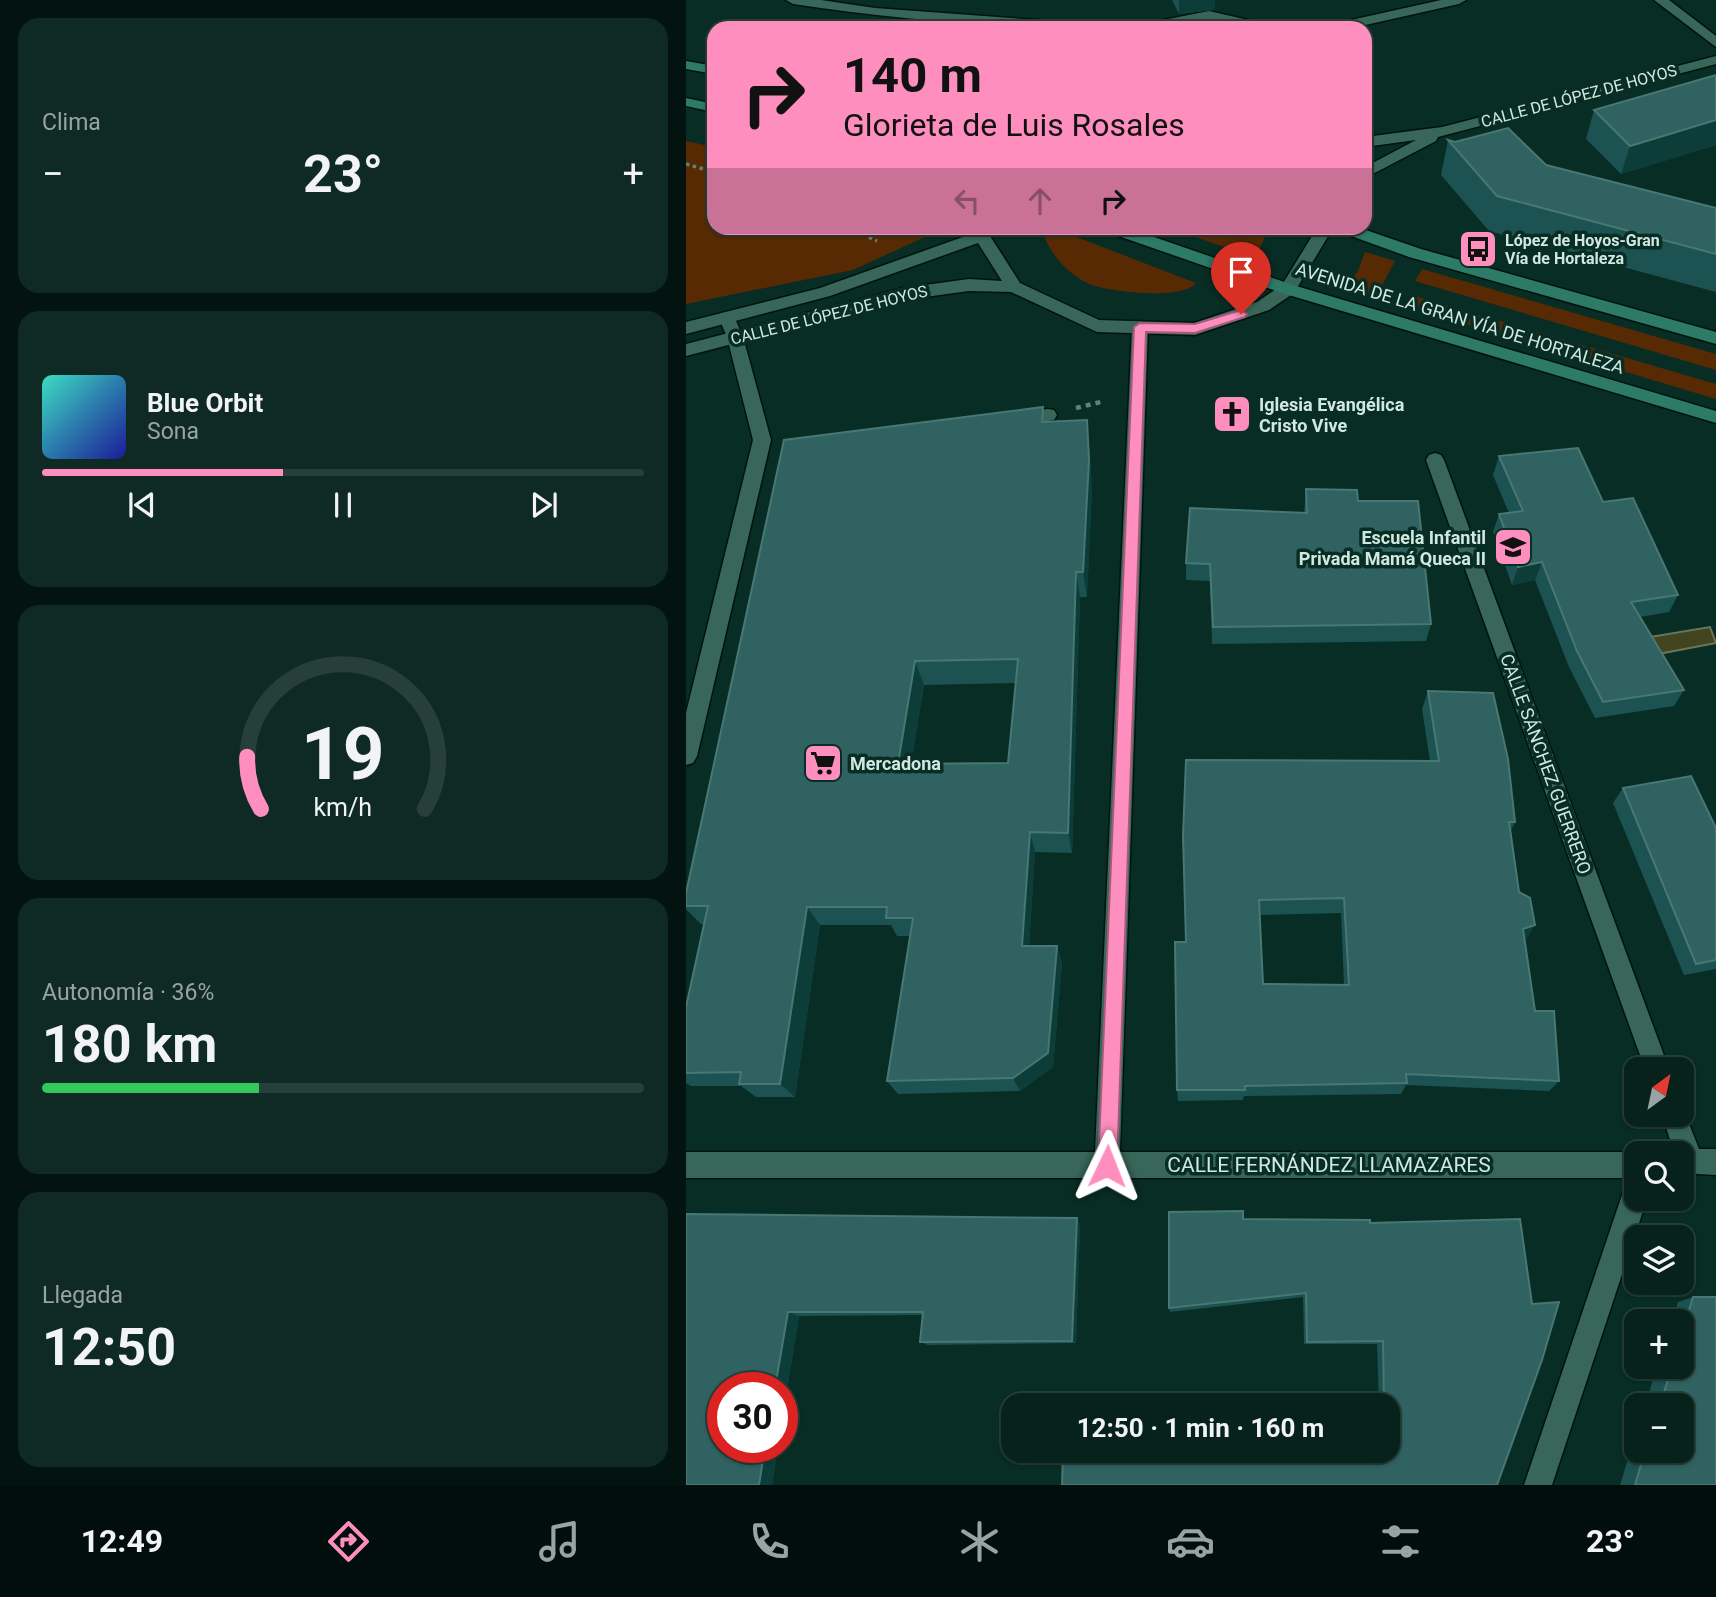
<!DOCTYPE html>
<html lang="es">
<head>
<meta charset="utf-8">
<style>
	body { margin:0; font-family:Roboto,sans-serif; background:#0f2a24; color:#f1f3f6; height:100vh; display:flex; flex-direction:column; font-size:26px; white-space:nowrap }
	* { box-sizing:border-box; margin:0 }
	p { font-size:23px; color:#98a4a3 }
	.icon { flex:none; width:38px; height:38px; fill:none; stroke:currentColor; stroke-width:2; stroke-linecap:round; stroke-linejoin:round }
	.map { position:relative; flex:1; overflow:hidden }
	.details { display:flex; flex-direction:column; gap:18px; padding:18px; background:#03130f; width:686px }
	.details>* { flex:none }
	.guide { position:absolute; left:21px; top:21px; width:665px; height:214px; border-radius:21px; box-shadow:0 2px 5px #0004,0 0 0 2px #273f3a; background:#fd8ebe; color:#111; overflow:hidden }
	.needle { width:46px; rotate:33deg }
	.controls { position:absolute; left:938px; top:1057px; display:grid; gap:14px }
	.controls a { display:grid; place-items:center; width:70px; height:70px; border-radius:14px; background:#06221b; box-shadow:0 2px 5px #0004,0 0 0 2px #273f3a; font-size:35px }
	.speed { position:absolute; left:21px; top:1372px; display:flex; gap:14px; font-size:35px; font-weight:700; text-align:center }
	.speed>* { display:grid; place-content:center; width:91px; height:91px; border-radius:50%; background:#06221b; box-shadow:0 2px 5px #0004,0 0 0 2px #273f3a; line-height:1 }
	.speed .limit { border:10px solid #d22; background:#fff; color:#111 }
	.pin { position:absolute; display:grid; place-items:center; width:60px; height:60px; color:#fff; margin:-72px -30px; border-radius:50% 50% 50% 0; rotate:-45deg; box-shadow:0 0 7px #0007 }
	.pin .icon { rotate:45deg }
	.me { position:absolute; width:77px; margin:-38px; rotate:2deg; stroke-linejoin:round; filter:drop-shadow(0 0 5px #0008) }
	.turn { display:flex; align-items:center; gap:24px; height:147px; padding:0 21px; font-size:32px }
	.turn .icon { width:91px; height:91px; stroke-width:2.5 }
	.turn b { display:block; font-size:49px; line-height:60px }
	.lanes { display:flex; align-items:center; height:66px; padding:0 21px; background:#0003; justify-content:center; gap:35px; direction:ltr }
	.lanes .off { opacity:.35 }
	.big { font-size:52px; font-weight:700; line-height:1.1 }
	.details .tile { flex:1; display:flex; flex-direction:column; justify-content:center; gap:10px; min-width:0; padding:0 24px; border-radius:21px; background:#0f2a24 }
	.details .dial { align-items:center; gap:0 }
	.dial svg { height:182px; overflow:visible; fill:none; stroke:#273f3a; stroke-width:7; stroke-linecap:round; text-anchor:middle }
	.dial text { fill:#f1f3f6; stroke:none }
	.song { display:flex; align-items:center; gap:21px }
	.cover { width:84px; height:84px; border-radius:10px; background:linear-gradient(135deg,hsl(170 70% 55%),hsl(240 70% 35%)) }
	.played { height:7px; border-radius:4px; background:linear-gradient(90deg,#fd8ebe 40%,#273f3a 40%) }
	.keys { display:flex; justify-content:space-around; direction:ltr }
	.heat { display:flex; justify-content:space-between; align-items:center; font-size:38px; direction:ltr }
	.charge { height:10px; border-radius:5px; background:linear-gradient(90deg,#34c759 36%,#273f3a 0) }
	.trip { position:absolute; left:315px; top:1393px; width:399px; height:70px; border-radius:21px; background:#06221b; box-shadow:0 2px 5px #0004,0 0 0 2px #273f3a; font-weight:700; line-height:70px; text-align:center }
	.tab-bar { display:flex; height:112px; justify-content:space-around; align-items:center; background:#020e0b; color:#98a4a3 }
	.tab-bar .icon { width:49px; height:49px }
	.tab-bar .selected { color:#fd8ebe }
	.tab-bar b { font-size:32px; color:#f1f3f6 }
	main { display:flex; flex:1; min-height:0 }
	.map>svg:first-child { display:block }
	.green { fill:#582a04 }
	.water { fill:#41441e; stroke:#6c7558; stroke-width:2 }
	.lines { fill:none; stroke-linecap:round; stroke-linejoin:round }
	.minor-casing { stroke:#00140e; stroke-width:3 }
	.tertiary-casing { stroke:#00140e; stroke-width:3 }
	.secondary-casing { stroke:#00140e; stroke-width:3 }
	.path-far1 { stroke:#628179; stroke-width:3.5; stroke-dasharray:3.5 3.5; stroke-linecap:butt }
	.path { stroke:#628179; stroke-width:4.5; stroke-dasharray:5 5; stroke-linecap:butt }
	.minor { fill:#386759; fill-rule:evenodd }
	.tertiary { fill:#386759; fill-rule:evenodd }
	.secondary { fill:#2d7a67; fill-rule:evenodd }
	.wall { fill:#1c5251; fill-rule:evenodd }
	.shaded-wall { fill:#0c3d38 }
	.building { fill:#2f6260; stroke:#487774; stroke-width:2; fill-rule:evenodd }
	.route { fill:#fd8ebe; stroke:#a45c7c; stroke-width:2 }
	.labels { text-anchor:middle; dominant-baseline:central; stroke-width:7; stroke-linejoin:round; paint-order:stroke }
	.far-street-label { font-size:16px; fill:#d0e8e0; stroke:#082d24 }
	.far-poi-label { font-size:16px; font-weight:bold; fill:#d0e8e0; stroke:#082d24; text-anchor:start }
	.street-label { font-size:18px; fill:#d0e8e0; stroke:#082d24 }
	.poi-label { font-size:18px; font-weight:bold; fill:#d0e8e0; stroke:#082d24; text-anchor:start }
	.near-street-label { font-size:21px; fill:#d0e8e0; stroke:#082d24 }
</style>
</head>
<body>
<main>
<section class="details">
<div class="tile"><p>Clima</p>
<div class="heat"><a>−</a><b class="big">23°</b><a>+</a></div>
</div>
<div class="tile">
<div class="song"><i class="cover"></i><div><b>Blue Orbit</b><p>Sona</p></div></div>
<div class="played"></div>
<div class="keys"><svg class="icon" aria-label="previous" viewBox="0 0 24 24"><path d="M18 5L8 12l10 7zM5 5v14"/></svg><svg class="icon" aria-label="pause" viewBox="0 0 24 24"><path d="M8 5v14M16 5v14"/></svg><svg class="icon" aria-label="next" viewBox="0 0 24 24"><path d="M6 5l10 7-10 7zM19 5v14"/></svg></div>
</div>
<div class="tile dial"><svg viewBox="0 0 100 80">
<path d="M14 69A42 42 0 1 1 86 69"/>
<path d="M14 69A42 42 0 0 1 8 46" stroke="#fd8ebe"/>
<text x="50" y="56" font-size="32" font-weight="700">19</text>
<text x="50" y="72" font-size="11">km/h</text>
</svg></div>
<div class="tile"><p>Autonomía · 36%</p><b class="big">180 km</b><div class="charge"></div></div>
<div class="tile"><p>Llegada</p><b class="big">12:50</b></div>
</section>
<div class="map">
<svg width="1030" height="1485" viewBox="0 0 1030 1485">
	<rect width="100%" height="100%" fill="#082d24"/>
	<g class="green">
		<polygon points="0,141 28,147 28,228 242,228 241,236 167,270 0,304"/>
		<path d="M355,228H367L510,283C496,301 417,292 399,282C377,270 362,250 355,228Z"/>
		<polygon points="483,228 578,228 580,235 572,252 565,256"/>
		<polygon points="679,252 709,261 689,299 657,290 672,271"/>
		<polygon points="736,269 1030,354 1030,370 729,281"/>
		<polygon points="725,295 1030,384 1030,399 720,306"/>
	</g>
	<polygon class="water" points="1024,627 1030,643 972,654 964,637"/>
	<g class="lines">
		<defs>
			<g id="minor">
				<path d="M100,0H135L189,8L406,24L413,28C310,28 208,19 107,4Z"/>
				<polygon points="755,0 780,0 773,4 666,28 640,28 647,24"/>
				<polygon points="968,0 983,0 1030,36 1030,47"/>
				<polygon points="523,11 584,25 586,28 561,28 523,19 478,28 450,28 457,24"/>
				<polygon points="41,312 47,314 57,337 85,440 11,756 7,763 0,765 0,713 67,440 41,337 33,318"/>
				<polygon points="454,321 462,327 434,1152 950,1152 950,1178 0,1178 0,1152 409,1152 446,327"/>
				<polygon points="362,409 368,410 371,415 368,420 330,426 324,424 321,419 324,414"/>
				<polygon points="749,453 755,455 758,460 983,1069 959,1069 740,460 743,455"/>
				<polygon points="996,1106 1013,1149 1030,1149 1030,1175 996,1173 996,1153 987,1153 988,1152 976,1115 996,1115"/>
				<polygon points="950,1179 950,1199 961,1199 866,1485 838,1485 937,1192 941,1183"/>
			</g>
			<g id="tertiary">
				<polygon points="1030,56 1030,64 752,137 750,141 679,178 679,167 730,140 679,147 679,137 756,127"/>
				<polygon points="289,228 305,228 304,236 334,283 413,320 508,323 571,302 596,285 631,228 647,228 608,293 583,310 509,335 411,332 325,292 283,291 217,300 0,356 0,344 217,288 283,279 316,281 292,243 144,296 0,334 0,322 134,288 288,233"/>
			</g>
			<g id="secondary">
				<polygon points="0,61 28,66 28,74 0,69"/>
				<polygon points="0,98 28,104 28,112 0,106"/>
				<polygon points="419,228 442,228 607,285 1030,411 1030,423 596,293 421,232"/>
				<polygon points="652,228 674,228 735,249 1030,332 1030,344 723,257 654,232"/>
			</g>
		</defs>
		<use href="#minor" class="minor-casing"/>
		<use href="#tertiary" class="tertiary-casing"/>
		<use href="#secondary" class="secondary-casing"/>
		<g class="path-far1">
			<polyline points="0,164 28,172"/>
			<polyline points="164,228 191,241"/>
		</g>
		<polyline class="path" points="390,408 419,401"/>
		<use href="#minor" class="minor"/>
		<use href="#tertiary" class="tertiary"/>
		<use href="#secondary" class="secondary"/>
	</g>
	<g class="wall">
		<polygon points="486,0 529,0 528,10 493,14"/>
		<polygon points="1030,75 1030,145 935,174 900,139 908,110"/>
		<polygon points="762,140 1030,208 1030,292 803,231 755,175"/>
		<path d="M401,420L406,487L401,597H394L386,853L349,852L343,946H371L376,963L367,1067L334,1091L212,1094L201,1081L224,936H211L205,925H134L109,1097H70L55,1086H5L0,1083V1007L18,924H15L0,909V906L359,422ZM330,683L322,763L225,764L238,685Z"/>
		<polygon points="813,456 917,502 992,595 983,612 954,617 998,690 988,706 909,718 883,667 849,580 826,585 807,532 813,514 823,513 807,475"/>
		<polygon points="620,489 672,501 745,624 740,641 526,644 524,581 500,580 500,563 618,513"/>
		<path d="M742,691L829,822L825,830L849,1011L873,1081L863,1091L720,1085L715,1094L558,1096L557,1100L492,1101L491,1090L500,942L744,761L736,709ZM655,913L658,985L577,984L574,915Z"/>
		<polygon points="937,788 1030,828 1030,969 998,975 927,803"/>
		<polygon points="0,1214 394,1224 390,1343 242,1345 234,1342 237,1315 113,1316 96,1420 96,1388 92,1447 86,1485 0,1485"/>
		<polygon points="557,1219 684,1223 811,1485 702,1451 702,1405 693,1405 691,1344 618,1344 617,1297 484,1312 483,1308"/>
		<polygon points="1007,1297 1030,1485 934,1485 950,1433 950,1451 996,1451 996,1405 959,1405 971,1367 996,1367 996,1321 986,1321 992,1302"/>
	</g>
	<g class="shaded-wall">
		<polygon points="493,0 529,0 528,10 493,14"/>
		<polygon points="1030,120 1030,145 935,174 944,146"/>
		<polygon points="401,420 406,487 401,597 397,572"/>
		<polygon points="856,562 849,580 826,585 832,567"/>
		<polygon points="390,572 394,597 386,853 382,833"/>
		<polygon points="229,661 238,685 222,786 212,764"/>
		<polygon points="344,832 349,852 342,963 336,946"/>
		<polygon points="121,907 134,925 109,1097 94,1084"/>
		<polygon points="849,925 840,940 828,943 837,929"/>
		<polygon points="371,946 376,963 367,1067 334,1091 327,1078"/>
		<polygon points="391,1218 394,1224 390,1343 386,1341"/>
		<polygon points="102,1312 113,1316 96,1420 96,1388 89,1388"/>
		<polygon points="79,1447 92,1447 86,1485 73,1485"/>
	</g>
	<g class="building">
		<polygon points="1030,75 1030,120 944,146 908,110"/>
		<polygon points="822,128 860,165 1030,208 1030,254 811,196 762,140 769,142"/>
		<path d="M357,407L356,422L401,420L403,460L397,572H390L382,833L344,832L336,946H371L362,1053L327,1078L201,1081L227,918H200L201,907H121L94,1084H53L55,1072L0,1073V1007L22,906H0V893L98,440ZM332,659L322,763L212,764L229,661Z"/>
		<polygon points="892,448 917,502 947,498 992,595 945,602 998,690 917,702 891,651 856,562 832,567 813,514 837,511 813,456"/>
		<polygon points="620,489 671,490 672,501 732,501 745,624 527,627 524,564 500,563 504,508 621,513"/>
		<path d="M742,691L807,693L822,759L829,822H823L833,892L844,898L849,925L837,929L849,1011H868L873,1081L720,1074L721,1083L559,1086V1090H491L489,942H500L497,836L500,760L753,761ZM658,898L663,985L577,984L573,900Z"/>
		<polygon points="1005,776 1030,828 1030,960 1010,964 937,788"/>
		<polygon points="557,1211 557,1219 684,1220 684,1223 834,1219 846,1304 873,1302 856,1360 811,1485 376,1485 377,1451 702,1451 702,1405 698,1405 697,1341 621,1342 620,1293 483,1308 483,1212"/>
		<polygon points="0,1214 391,1218 386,1341 234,1342 237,1312 102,1312 89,1388 37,1388 37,1447 79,1447 73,1485 0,1485"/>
		<polygon points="1007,1297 1030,1297 1030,1485 949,1485 959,1451 996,1451 996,1405 974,1405 986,1367 996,1367 996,1334"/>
	</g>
	<polygon class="route" points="555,310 561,314 559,317 509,333 460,332 431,1166 428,1173 421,1175 415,1173 412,1166 448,327 454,323 509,324"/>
	<defs>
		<symbol id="bus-square" viewBox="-11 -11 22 22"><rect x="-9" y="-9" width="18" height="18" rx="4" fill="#fd8ebe" stroke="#082d24"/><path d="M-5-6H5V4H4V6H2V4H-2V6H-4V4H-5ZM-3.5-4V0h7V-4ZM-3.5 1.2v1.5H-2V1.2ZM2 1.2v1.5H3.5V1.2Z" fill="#111"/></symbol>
		<symbol id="church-square" viewBox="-11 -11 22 22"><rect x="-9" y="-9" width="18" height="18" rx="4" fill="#fd8ebe" stroke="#082d24"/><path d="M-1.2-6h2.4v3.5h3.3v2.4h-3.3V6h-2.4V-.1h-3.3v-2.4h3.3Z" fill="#111"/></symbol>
		<symbol id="school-square" viewBox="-11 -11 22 22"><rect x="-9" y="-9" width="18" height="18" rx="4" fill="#fd8ebe" stroke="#082d24"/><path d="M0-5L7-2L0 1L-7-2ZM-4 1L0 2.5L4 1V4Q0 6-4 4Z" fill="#111"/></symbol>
		<symbol id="supermarket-square" viewBox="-11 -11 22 22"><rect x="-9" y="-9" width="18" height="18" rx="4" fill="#fd8ebe" stroke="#082d24"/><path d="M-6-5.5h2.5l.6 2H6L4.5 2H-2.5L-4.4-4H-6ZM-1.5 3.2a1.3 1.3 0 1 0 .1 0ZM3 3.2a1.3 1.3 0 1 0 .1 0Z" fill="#111"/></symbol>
	</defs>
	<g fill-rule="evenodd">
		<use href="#bus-square" x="770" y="227" width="44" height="44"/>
		<use href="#church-square" x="524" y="392" width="44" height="44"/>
		<use href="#school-square" x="805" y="525" width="44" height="44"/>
		<use href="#supermarket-square" x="115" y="741" width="44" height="44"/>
	</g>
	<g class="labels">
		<g class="far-street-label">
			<text transform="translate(893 96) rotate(-15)">CALLE DE LÓPEZ DE HOYOS</text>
			<text transform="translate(143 315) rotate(-14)">CALLE DE LÓPEZ DE HOYOS</text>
		</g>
		<g class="far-poi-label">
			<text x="819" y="240">López de Hoyos-Gran<tspan x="819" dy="18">Vía de Hortaleza</tspan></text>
		</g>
		<g class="street-label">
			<text transform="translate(774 318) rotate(17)">AVENIDA DE LA GRAN VÍA DE HORTALEZA</text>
			<text transform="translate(860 764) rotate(70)">CALLE SÁNCHEZ GUERRERO</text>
		</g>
		<g class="poi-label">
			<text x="573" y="404">Iglesia Evangélica<tspan x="573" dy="21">Cristo Vive</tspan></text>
			<text x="800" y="537" text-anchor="end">Escuela Infantil<tspan x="800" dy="21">Privada Mamá Queca II</tspan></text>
			<text x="164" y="763">Mercadona</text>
		</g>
		<g class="near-street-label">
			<text x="643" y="1165">CALLE FERNÁNDEZ LLAMAZARES</text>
		</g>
	</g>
</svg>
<div class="controls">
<a><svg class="needle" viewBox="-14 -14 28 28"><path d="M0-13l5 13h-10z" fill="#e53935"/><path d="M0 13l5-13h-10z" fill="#98a4a3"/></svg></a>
<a><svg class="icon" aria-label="search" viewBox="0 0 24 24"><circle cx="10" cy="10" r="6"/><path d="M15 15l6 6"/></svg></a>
<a><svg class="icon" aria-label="layers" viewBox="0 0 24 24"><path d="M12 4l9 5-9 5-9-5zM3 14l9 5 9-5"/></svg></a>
<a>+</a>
<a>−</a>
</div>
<div class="speed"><div class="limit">30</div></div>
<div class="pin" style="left:555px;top:314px;background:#d93025"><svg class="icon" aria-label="arrive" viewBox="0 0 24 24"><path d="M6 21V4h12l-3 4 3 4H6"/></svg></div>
<svg class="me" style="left:421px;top:1166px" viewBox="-20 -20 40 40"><path d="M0-17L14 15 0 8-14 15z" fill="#fd8ebe" stroke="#fff" stroke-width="4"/></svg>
<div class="trip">12:50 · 1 min · 160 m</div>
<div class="guide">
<div class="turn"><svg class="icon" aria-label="right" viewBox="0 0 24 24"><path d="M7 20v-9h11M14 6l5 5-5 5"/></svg><div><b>140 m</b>Glorieta de Luis Rosales</div></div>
<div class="lanes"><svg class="icon off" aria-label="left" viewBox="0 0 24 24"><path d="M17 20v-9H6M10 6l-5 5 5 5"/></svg><svg class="icon off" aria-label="ahead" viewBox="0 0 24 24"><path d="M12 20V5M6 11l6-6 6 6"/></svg><svg class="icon" aria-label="right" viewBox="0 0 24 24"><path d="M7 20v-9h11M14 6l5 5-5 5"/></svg></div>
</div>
</div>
</main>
<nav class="tab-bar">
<b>12:49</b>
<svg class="icon selected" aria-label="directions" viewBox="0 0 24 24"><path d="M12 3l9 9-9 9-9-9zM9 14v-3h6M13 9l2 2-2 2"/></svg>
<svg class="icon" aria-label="music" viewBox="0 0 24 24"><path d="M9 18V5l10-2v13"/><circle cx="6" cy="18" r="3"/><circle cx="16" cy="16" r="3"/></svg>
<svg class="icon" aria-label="phone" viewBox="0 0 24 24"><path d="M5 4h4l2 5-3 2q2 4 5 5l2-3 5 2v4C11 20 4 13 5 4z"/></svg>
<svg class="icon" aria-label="climate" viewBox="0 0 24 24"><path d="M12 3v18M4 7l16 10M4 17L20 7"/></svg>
<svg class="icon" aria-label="car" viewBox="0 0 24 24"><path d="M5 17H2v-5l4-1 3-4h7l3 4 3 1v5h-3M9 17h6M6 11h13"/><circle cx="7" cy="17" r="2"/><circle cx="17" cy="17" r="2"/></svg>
<svg class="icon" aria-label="filters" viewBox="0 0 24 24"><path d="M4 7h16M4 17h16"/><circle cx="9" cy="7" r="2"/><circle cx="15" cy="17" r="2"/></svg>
<b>23°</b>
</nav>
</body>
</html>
